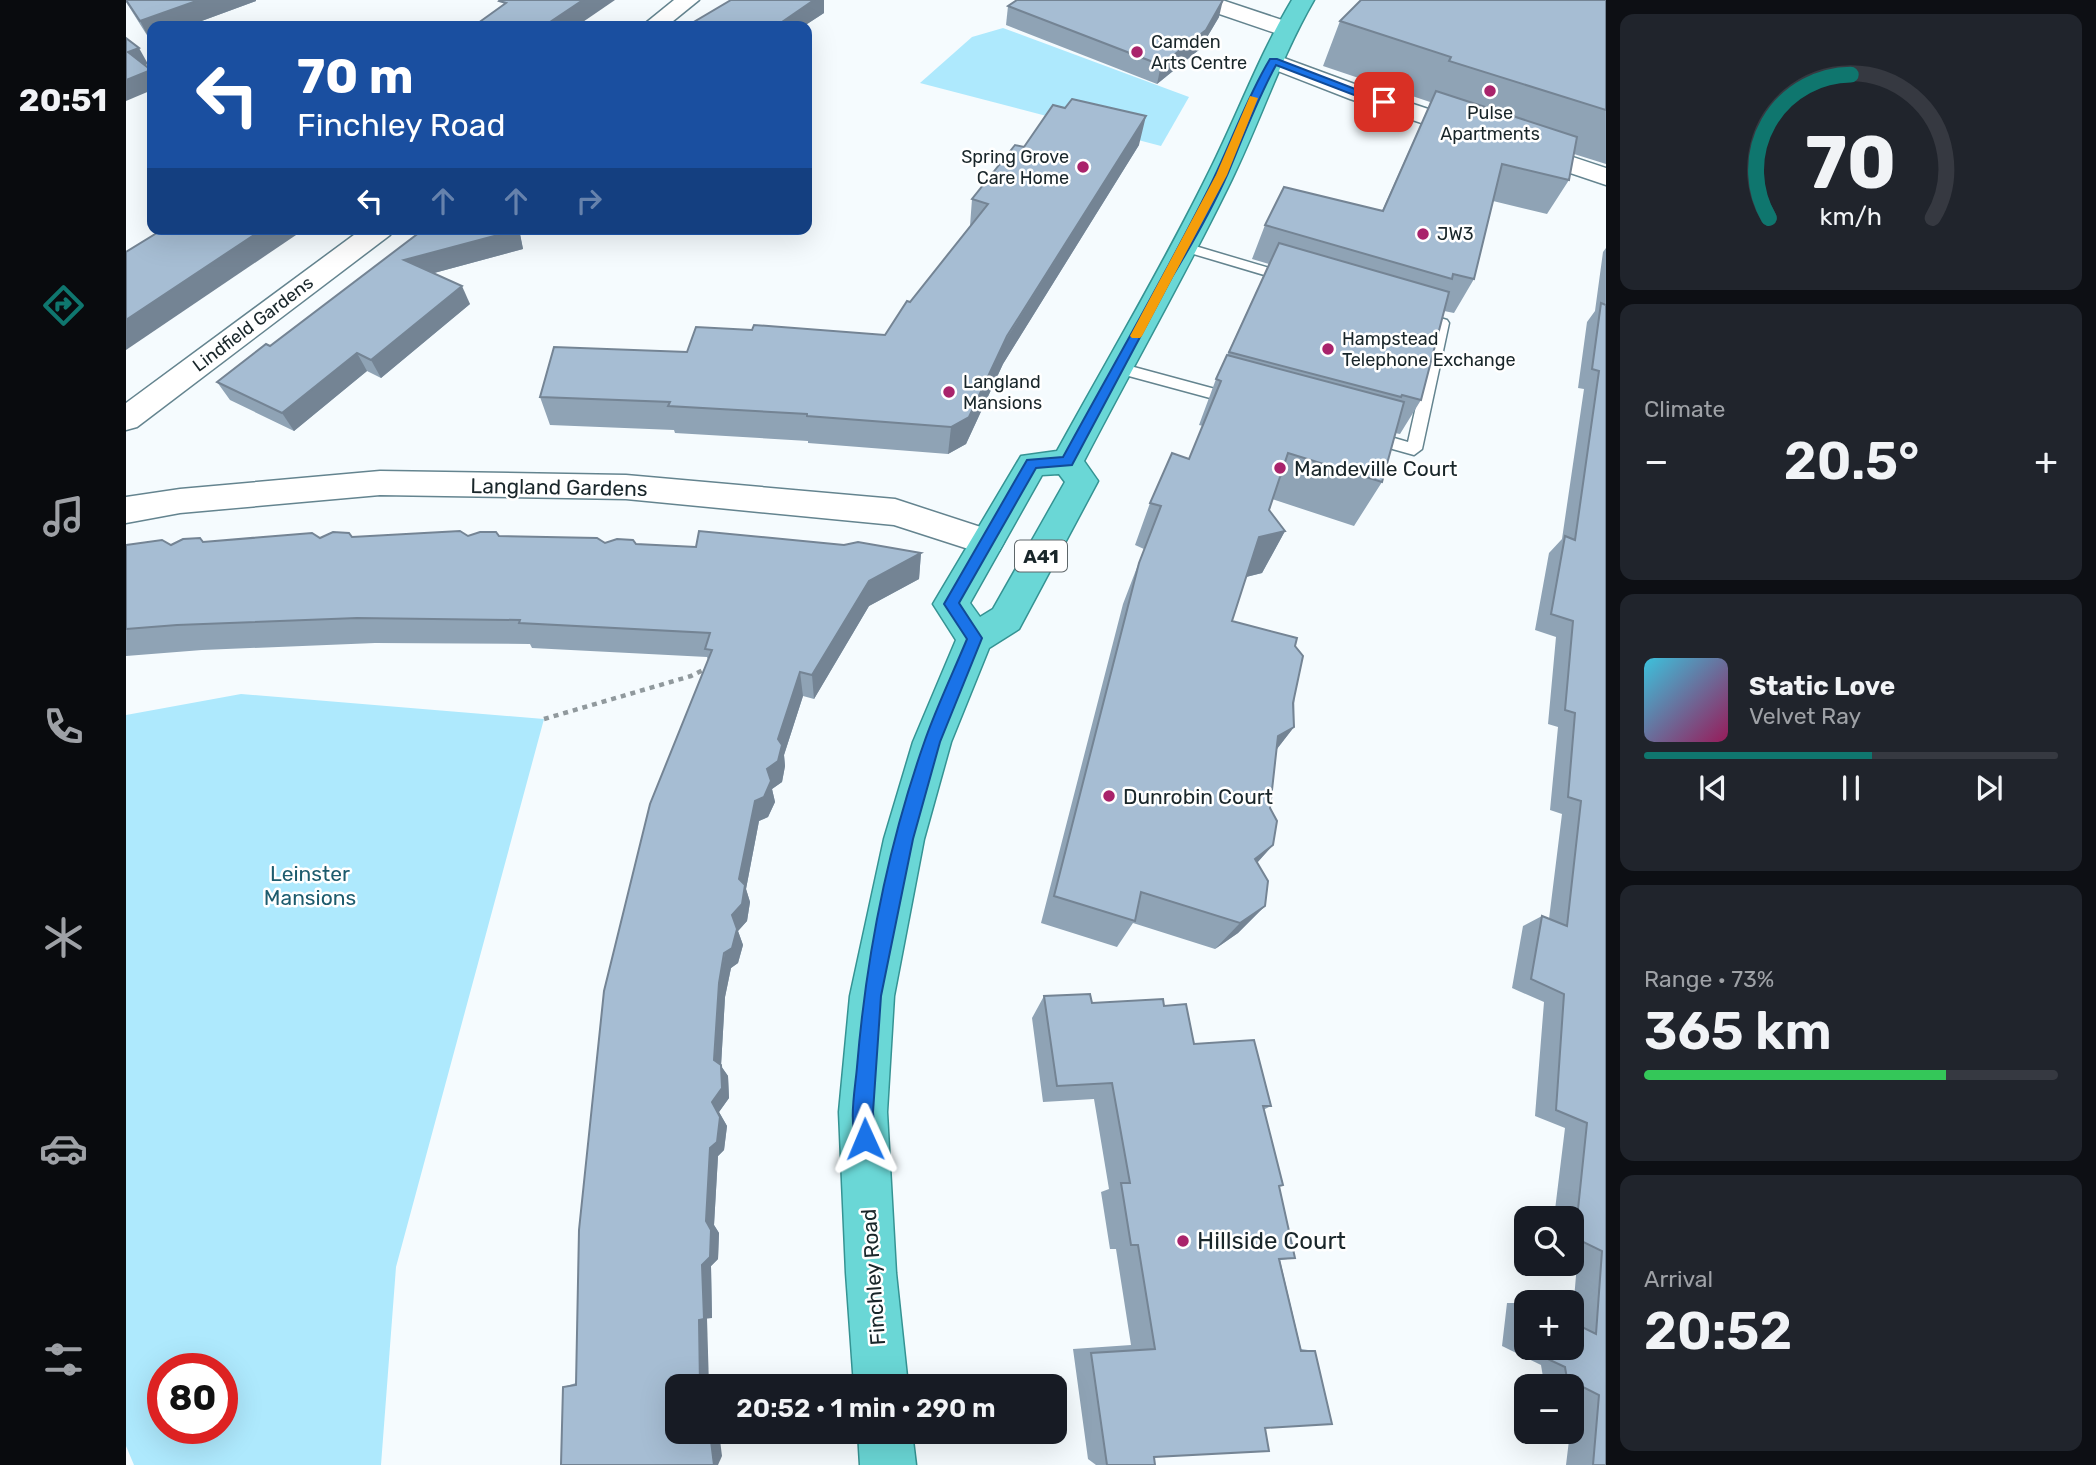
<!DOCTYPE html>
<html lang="en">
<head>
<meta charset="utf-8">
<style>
	body { margin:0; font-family:Rubik,sans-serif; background:#20242c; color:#f1f3f6; height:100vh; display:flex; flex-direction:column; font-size:26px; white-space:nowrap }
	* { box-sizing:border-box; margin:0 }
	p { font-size:23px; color:#9ea1a6 }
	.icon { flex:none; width:38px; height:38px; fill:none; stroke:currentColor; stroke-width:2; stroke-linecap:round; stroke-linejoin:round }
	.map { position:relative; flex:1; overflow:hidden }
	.drawer { display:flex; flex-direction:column; gap:14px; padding:14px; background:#0d0f14; width:490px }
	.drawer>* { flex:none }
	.top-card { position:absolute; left:21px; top:21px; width:665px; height:214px; border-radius:14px; box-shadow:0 7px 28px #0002; background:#1a4fa0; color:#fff; overflow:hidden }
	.buttons { position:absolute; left:1388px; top:1206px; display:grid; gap:14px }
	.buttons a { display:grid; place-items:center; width:70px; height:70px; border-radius:14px; background:#171b24; box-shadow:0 7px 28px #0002; font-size:35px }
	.speed { position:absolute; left:21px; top:1353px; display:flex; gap:14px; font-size:35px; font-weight:700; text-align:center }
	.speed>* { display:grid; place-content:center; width:91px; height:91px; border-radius:50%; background:#171b24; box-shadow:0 7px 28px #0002; line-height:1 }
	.speed .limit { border:10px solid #d22; background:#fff; color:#111 }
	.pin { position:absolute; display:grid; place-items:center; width:60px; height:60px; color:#fff; margin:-30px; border-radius:14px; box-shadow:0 4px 10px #0006 }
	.me { position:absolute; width:77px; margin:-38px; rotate:359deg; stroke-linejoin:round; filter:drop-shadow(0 0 5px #0008) }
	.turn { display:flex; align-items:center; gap:24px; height:147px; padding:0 35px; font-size:32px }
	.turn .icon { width:91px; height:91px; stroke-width:2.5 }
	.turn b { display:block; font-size:49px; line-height:60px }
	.lanes { display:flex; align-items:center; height:66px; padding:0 35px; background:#0003; justify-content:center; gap:35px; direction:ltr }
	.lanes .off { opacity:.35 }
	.big { font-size:52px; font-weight:600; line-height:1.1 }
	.drawer .card { flex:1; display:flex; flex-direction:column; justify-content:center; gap:10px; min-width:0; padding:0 24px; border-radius:14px; background:#20242c }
	.drawer .dial { align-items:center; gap:0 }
	.dial svg { height:182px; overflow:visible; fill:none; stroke:#363941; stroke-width:7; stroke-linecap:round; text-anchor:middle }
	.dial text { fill:#f1f3f6; stroke:none }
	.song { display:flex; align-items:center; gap:21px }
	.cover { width:84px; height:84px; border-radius:10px; background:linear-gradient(135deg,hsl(190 70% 55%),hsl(330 70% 35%)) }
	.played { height:7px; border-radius:4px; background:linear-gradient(90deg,#0f766e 55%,#363941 55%) }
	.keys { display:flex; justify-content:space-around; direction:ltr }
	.heat { display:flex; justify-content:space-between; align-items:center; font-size:38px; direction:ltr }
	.charge { height:10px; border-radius:5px; background:linear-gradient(90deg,#34c759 73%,#363941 0) }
	.trip { position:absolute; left:539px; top:1374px; width:402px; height:70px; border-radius:14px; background:#171b24; box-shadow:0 7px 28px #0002; font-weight:600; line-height:70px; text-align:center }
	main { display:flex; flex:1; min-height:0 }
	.menu { display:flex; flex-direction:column; width:126px; justify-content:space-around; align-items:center; background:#090b0e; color:#9ea1a6 }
	.menu .icon { width:49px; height:49px }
	.menu .on { color:#0f766e }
	.menu b { font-size:32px; color:#f1f3f6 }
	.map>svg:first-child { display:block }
	.green { fill:#aee9fd; fill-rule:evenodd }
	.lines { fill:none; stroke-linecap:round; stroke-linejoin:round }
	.service-casing { stroke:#64848f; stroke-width:3 }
	.minor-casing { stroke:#64848f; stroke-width:3 }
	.tertiary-casing { stroke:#64848f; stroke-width:3 }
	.trunk-casing { stroke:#359393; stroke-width:3 }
	.path { stroke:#90999d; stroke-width:4.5; stroke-dasharray:5 5; stroke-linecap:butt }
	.service { fill:#fff; fill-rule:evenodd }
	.minor { fill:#fff; fill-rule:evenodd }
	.tertiary { fill:#fff; fill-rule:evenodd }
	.trunk { fill:#6ad7d6; fill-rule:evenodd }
	.wall { fill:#8fa3b5 }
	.shaded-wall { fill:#748494 }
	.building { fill:#a6bdd3; stroke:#748494; stroke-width:2 }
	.route { fill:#1a73e8; stroke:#114b97; stroke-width:2 }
	.slow { fill:#f59e0b }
	.poi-dot { fill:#a9236b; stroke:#fff; stroke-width:2.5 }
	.labels { text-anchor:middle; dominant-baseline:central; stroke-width:5; stroke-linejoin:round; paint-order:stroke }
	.far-poi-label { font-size:18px; fill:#19262a; stroke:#fff; text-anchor:start }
	.far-street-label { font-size:18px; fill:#19262a; stroke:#fff }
	.shield { fill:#fff; stroke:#5e676a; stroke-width:2 }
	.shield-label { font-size:19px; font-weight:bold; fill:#19262a }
	.poi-label { font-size:21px; fill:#19262a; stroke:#fff; text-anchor:start }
	.street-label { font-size:21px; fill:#19262a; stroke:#fff }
	.park-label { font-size:21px; fill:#1d5c6e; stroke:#fff }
	.near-poi-label { font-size:24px; fill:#19262a; stroke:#fff; text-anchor:start }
</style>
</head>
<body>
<main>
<nav class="menu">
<b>20:51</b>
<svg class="icon on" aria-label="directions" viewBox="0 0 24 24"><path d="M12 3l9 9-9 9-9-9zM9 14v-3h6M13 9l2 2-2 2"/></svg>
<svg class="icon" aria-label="music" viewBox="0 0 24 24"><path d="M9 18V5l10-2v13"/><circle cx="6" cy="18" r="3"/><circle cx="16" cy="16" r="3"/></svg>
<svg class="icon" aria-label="phone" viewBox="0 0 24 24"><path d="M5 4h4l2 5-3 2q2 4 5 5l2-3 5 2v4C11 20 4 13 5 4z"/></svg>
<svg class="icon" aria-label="climate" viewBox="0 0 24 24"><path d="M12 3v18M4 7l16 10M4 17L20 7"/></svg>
<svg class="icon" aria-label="car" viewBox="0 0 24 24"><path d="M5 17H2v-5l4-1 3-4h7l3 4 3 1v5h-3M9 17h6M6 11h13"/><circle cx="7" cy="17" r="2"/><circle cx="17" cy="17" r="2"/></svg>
<svg class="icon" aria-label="filters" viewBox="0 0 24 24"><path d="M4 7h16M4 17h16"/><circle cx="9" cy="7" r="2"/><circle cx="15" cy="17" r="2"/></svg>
</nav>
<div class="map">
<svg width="1480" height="1465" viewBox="0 0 1480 1465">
	<rect width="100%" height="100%" fill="#f5fbfe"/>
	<g class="green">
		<polygon points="877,28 1063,97 1035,146 794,83 846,37"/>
		<path d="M115,694L418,719L270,1267L255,1465H8L0,1446V715ZM37,1368H96V1428H37Z"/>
	</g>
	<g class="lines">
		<defs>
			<g id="service">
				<polygon points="1059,243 1170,276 1172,279 1165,283 1054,250 1052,247"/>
				<polygon points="1291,311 1321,320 1323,323 1296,449 1288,455 1238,441 1236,437 1244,431 1282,442 1308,326 1286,319 1284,316 1286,313"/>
				<polygon points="993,363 1115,396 1118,400 1110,405 988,372 985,368"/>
			</g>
			<g id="minor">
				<polygon points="548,0 573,0 541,26 516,26"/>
				<polygon points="236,229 267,229 264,235 11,427 0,430 0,403"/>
				<polygon points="254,471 500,475 769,499 873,533 878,542 873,551 861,555 768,525 500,499 254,495 54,513 0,523 0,497 54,489"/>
			</g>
			<g id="tertiary">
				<polygon points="1064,0 1096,0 1168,24 1171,29 1168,34 1152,34 1067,5"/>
				<polygon points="1147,54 1242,89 1480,168 1480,185 1224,99 1139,66 1135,61 1139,56"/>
			</g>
			<g id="trunk">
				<path d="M1166,0H1188C1155,57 1135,119 1106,179C1060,274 1007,366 958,461L972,481L893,629L863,648L825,742L798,839L768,996L761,1112L770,1273L782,1386H728L720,1273L713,1112L724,996L758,839L787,742L830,640L807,604L895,456L931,451C981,360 1034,271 1080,178C1110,119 1132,57 1166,0ZM933,474L939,482L867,609L854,617L844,603L916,475Z"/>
				<polygon points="732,1432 786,1432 790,1465 734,1465"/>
			</g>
		</defs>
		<use href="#service" class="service-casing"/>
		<use href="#minor" class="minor-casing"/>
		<use href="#tertiary" class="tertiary-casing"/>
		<use href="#trunk" class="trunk-casing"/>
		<polyline class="path" points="418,719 565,676 581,668"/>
		<use href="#service" class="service"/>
		<use href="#minor" class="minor"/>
		<use href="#tertiary" class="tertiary"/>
		<use href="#trunk" class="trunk"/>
	</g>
	<g class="wall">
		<polygon points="0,0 130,1 62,26 26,26 26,39 24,40 0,2"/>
		<polygon points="605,0 698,0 698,13 678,26 561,26"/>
		<polygon points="1480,0 1480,164 1448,154 1443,180 1421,214 1367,201 1348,279 1328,313 1318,311 1295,400 1274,434 1269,433 1256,482 1228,526 1146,499 1143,510 1159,531 1136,573 1120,577 1106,621 1169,646 1168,727 1150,750 1144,808 1147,845 1131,863 1139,906 1112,933 1089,949 1007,923 991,947 915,923 997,604 1018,549 1009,545 1024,503 1063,459 1077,426 1073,425 1090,379 1143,264 1126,259 1139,225 1256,211 1303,106 1304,102 1197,66 1214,21"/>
		<polygon points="882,6 1093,17 1074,49 1031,84 880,25"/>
		<polygon points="1013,145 877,364 840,444 822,454 682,443 682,441 549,433 548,430 424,425 414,397 561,352 759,335 844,226 846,199 898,147"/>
		<polygon points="298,229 393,229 397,249 308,273 344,304 255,378 241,371 168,431 104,400 91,382 144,346"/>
		<polygon points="1480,248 1480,1465 1440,1465 1444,1432 1446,1432 1446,1413 1448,1391 1446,1390 1446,1386 1437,1386 1417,1377 1415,1365 1376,1346 1381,1303 1400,1303 1400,1348 1446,1323 1452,1252 1446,1249 1446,1218 1428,1218 1439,1128 1409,1116 1418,1002 1386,988 1397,926 1416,916 1423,919 1436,814 1424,810 1432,727 1422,724 1430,637 1409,630 1423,553 1436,539 1458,389 1452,388 1461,322 1469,311 1477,252"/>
		<polygon points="373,536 570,547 795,553 793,579 743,606 688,699 677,696 658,755 659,766 656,782 646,789 649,802 642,817 633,821 620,889 624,902 621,921 612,931 617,945 612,963 605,968 599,997 595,1066 602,1076 603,1098 593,1112 601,1126 598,1150 592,1156 588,1225 593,1233 592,1259 585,1266 586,1318 581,1318 551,1386 596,1456 437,1387 450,1383 582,660 581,657 406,648 404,644 249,643 76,650 0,656 0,545 45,545 77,542 226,537"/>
		<polygon points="918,996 966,1003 1038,1006 1068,1044 1145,1106 1137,1110 1157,1185 1153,1186 1169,1258 1154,1260 1175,1349 1189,1351 1139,1428 1028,1457 1029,1465 970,1465 962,1459 947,1349 1005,1345 990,1249 984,1249 975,1192 983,1189 968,1099 917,1102 906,1018"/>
	</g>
	<g class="shaded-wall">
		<polygon points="73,0 130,0 130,1 62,26 26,26 26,39 24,40 14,21"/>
		<polygon points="457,0 489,0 451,26 418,26"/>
		<polygon points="685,0 698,0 698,13 678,26 653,26 653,24"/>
		<polygon points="1097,0 1093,17 1074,49 1031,84 1035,65"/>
		<polygon points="13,48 22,64 11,69 2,52"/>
		<polygon points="25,70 26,73 26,90 0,101 0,80"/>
		<polygon points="1020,116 1013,145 877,364 840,444 822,454 825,427"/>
		<polygon points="137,229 171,229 173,233 0,350 0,320"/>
		<polygon points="391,229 393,229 397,249 286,279 278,260"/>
		<polygon points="336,286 344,304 255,378 245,360"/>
		<polygon points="231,353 241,371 168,431 156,413"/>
		<polygon points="1159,531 1136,573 1112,579 1133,537"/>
		<polygon points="795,553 793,579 743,606 688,699 686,675 743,581"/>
		<polygon points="674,672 677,696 658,755 659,766 656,782 646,789 649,802 642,817 633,821 620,889 624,902 621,921 612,931 617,945 612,963 605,968 599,997 595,1066 602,1076 603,1098 593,1112 601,1126 598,1150 592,1156 588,1225 593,1233 592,1259 585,1266 586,1318 578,1319 576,1265 580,1221 593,983 629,801 652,739"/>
		<polygon points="1168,727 1141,762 1152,736"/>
		<polygon points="1147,845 1120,875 1129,859"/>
		<polygon points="1139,906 1112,933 1089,949 1114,923"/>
		<polygon points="581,1318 583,1386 574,1386 573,1320"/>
		<polygon points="582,1432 593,1432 596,1456 592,1465 588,1465"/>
	</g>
	<g class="building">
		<polygon points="0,0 73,0 14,21"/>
		<polygon points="374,0 457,0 418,26 348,26 380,3 373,1"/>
		<polygon points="605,0 688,0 653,24 625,25 625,26 561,26"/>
		<polygon points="891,0 1097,0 1080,30 1035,65 882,6"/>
		<polygon points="1235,0 1480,0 1480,110 1323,61 1325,57 1214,21"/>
		<polygon points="0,38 13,48 2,52 25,70 0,80"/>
		<polygon points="1310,91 1451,137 1443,180 1376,164 1348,279 1327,274 1326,279 1139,225 1158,187 1257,211"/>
		<polygon points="946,99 1020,116 881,336 843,417 825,427 681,416 681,414 542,406 544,402 414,397 428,347 561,352 570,327 626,330 628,325 759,335 781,301 784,302 862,204 846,199 889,145 898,147 927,105 939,108"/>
		<polygon points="31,229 137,229 0,320 0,252 34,231"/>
		<polygon points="298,229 391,229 391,230 278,260 336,286 245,360 231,353 156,413 91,382 140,344 144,346"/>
		<polygon points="1153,243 1323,292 1295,400 1276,395 1275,397 1103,352"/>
		<polygon points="1475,303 1480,305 1480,1465 1467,1465 1473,1395 1441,1379 1439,1367 1398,1348 1400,1333 1400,1348 1446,1348 1446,1322 1470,1334 1476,1251 1449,1238 1461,1123 1430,1110 1438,994 1405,979 1416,916 1441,926 1455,801 1442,797 1449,713 1439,710 1447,621 1425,614 1439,536 1449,540 1473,371 1466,369"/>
		<polygon points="1101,355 1278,402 1256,482 1162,453 1143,510 1159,531 1133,537 1106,621 1171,638 1169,646 1177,656 1167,703 1168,727 1152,736 1144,808 1151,821 1147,845 1129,859 1142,881 1139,906 1114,923 1015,892 1009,921 928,896 1013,563 1035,506 1024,503 1046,453 1063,459 1095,381 1090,379"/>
		<polygon points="334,531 342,536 354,532 370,532 373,536 471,538 479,543 491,539 507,540 510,544 570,547 573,531 718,545 732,542 795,553 743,581 686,675 674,672 652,739 656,745 652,761 641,769 645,781 638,797 629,801 613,879 619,885 616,904 606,915 611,929 606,948 598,953 593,983 588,1060 595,1065 596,1088 586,1102 594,1117 591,1142 584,1148 580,1221 585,1230 584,1257 576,1265 578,1319 573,1320 574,1386 551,1386 551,1432 582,1432 584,1433 588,1465 435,1465 437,1387 450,1385 453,1230 478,991 524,804 586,650 579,649 584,633 393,623 394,620 231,618 51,625 0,629 0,545 36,540 45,545 57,539 74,538 77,542 186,533 194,538 207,532 223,533 226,537"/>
		<polygon points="964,994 966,1003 1037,999 1038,1006 1060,1004 1068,1044 1128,1040 1145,1106 1137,1106 1157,1185 1153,1186 1169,1258 1153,1259 1175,1351 1189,1351 1206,1424 1139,1428 1143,1451 1028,1457 1029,1465 981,1465 965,1353 1029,1349 1012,1245 1005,1245 995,1183 1004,1183 986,1083 931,1086 918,996"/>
	</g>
	<path class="route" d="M1144,59H1151L1263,102L1254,105L1150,65C1131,100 1117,137 1102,173C1086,209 1066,244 1046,277L946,465L910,468L833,603L856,638L814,742L787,839L755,996L747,1112L749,1139L746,1146L739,1149L732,1146C722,1123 729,1091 731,1067C740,958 762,846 798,743C810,708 827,673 841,639L818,604L901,460L937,457C985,369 1035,283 1080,194C1103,150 1118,102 1144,59Z"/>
	<polygon class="slow" points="1124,96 1132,98 1101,175 1016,336 1014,338 1006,338 1004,336 1090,175"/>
	<g class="poi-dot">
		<circle cx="1011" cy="52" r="7"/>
		<circle cx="1364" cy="91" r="7"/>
		<circle cx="957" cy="167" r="7"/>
		<circle cx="1297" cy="234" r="7"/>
		<circle cx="1202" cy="349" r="7"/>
		<circle cx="823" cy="392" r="7"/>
		<circle cx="1154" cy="468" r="7"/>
		<circle cx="983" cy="796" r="7"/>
		<circle cx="1057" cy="1241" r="7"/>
	</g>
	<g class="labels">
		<g class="far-poi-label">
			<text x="1025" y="42">Camden<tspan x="1025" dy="21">Arts Centre</tspan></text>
			<text x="1364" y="113" text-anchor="middle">Pulse<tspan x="1364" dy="21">Apartments</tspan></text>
			<text x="943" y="157" text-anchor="end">Spring Grove<tspan x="943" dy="21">Care Home</tspan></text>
			<text x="1311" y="234">JW3</text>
			<text x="1216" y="339">Hampstead<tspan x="1216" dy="21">Telephone Exchange</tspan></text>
			<text x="837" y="382">Langland<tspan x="837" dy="21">Mansions</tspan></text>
		</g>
		<g class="far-street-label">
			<text transform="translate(127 324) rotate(-37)">Lindfield Gardens</text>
		</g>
		<rect class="shield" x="889" y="540.5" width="52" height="31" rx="5"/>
		<g class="shield-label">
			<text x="915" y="556">A41</text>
		</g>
		<g class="poi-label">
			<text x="1168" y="468">Mandeville Court</text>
			<text x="997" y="796">Dunrobin Court</text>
		</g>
		<g class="street-label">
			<text transform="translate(433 487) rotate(1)">Langland Gardens</text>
			<text transform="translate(747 1277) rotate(-94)">Finchley Road</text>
		</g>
		<g class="park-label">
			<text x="184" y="873">Leinster<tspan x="184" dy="24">Mansions</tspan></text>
		</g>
		<g class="near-poi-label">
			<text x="1071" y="1241">Hillside Court</text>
		</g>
	</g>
</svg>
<div class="buttons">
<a><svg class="icon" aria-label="search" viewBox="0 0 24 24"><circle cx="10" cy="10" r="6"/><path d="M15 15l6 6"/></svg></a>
<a>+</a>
<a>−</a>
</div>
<div class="speed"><div class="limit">80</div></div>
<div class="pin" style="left:1258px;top:102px;background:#d93025"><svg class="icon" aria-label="arrive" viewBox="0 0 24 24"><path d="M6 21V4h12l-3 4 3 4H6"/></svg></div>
<svg class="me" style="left:739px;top:1139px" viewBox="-20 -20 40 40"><path d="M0-17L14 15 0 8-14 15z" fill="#1a73e8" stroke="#fff" stroke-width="4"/></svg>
<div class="trip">20:52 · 1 min · 290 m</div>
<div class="top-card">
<div class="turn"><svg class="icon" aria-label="left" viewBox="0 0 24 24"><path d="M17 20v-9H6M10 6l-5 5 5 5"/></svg><div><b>70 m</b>Finchley Road</div></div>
<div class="lanes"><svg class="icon" aria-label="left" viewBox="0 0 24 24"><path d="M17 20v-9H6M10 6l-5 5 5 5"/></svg><svg class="icon off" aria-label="ahead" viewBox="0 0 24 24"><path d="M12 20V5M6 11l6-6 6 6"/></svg><svg class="icon off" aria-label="ahead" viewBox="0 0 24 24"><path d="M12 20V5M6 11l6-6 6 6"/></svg><svg class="icon off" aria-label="right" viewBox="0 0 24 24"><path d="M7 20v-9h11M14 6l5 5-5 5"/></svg></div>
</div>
</div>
<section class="drawer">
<div class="card dial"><svg viewBox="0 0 100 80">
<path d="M14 69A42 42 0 1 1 86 69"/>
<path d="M14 69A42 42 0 0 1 50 6" stroke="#0f766e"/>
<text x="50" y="56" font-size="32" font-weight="700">70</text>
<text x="50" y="72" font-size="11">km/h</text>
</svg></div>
<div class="card"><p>Climate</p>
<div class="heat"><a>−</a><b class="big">20.5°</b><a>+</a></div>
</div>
<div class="card">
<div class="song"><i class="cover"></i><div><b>Static Love</b><p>Velvet Ray</p></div></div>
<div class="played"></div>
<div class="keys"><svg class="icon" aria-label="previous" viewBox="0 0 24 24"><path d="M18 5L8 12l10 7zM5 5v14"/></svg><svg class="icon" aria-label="pause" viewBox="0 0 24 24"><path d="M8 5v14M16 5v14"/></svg><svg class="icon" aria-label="next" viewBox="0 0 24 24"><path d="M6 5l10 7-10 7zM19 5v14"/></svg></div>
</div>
<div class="card"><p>Range · 73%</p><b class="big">365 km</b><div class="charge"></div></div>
<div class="card"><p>Arrival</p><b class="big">20:52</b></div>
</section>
</main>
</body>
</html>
